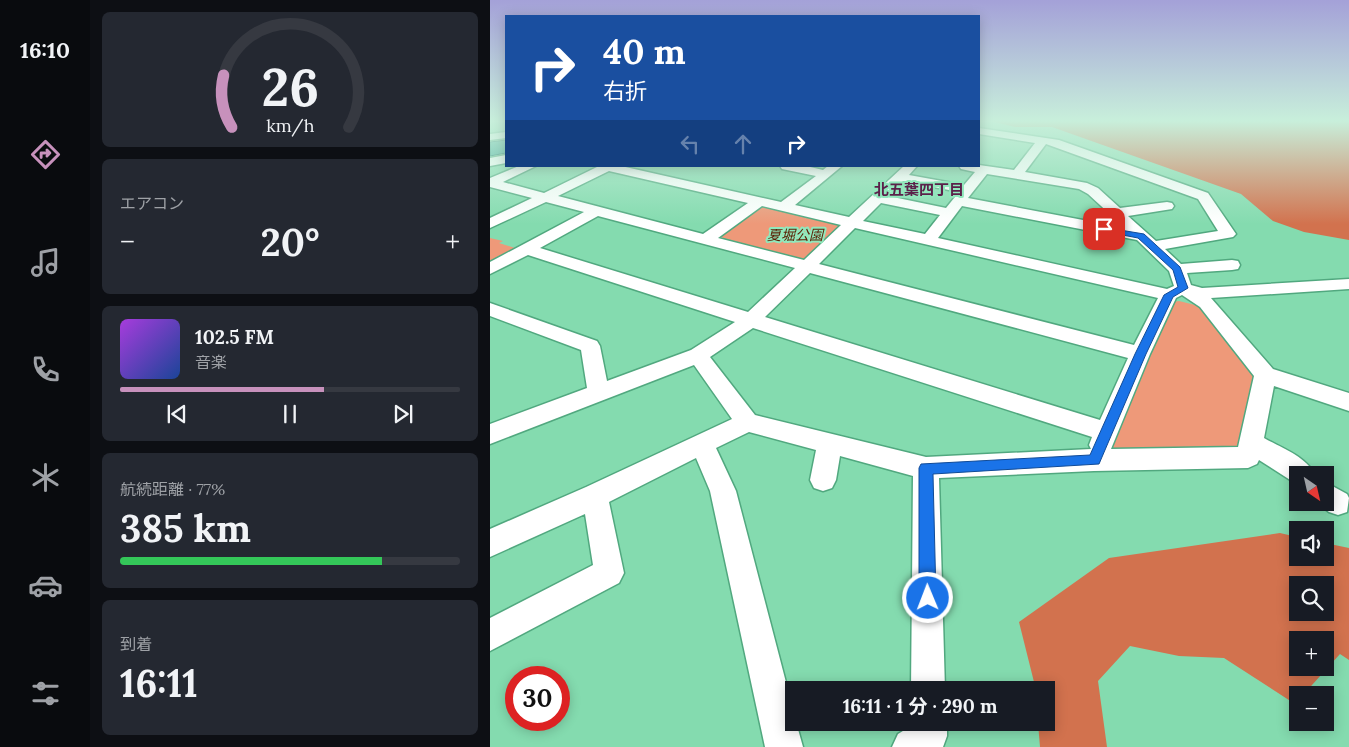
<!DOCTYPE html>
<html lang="ja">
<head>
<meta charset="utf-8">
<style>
	body { margin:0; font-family:Lora,"Noto Sans JP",serif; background:#242831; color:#f1f3f6; height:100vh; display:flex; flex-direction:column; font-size:19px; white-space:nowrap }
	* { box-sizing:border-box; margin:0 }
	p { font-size:16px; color:#9ea1a6 }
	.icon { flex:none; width:28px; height:28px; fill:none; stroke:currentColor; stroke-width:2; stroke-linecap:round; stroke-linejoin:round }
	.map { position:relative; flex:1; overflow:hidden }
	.drawer { display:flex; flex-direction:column; gap:12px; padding:12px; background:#0d0f14; width:400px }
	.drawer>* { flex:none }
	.hud { position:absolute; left:15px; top:15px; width:475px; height:152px; border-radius:0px; box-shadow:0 2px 12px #0003; background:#1a4fa0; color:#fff; overflow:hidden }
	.needle { width:32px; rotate:146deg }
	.controls { position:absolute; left:799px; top:466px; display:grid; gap:10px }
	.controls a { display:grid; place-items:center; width:45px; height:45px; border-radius:0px; background:#171b24; box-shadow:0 2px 12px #0003; font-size:25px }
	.speed { position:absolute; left:15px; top:666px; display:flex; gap:10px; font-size:25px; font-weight:700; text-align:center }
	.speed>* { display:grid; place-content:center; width:65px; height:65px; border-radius:50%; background:#171b24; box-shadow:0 2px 12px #0003; line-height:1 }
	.speed .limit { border:8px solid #d22; background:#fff; color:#111 }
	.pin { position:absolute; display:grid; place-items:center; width:42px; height:42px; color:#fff; margin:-21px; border-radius:10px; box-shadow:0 2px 8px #0006 }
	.me { position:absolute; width:55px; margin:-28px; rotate:359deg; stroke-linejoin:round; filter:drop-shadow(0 0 4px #0008) }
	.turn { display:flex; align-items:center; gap:18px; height:105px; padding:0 15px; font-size:22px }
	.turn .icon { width:65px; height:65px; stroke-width:2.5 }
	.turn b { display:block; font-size:35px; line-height:42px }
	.lanes { display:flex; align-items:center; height:48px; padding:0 15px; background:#0003; justify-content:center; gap:25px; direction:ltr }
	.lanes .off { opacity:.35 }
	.big { font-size:38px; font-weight:700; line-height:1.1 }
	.drawer .card { flex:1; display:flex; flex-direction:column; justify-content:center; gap:8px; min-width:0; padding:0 18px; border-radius:8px; background:#242831 }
	.drawer .dial { align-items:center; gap:0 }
	.dial svg { height:130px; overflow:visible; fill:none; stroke:#363941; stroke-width:7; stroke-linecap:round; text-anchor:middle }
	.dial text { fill:#f1f3f6; stroke:none }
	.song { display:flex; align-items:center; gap:15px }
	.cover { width:60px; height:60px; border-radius:8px; background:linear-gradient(135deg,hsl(280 70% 55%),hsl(220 70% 35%)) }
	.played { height:5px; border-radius:2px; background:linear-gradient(90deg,#c791bc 60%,#363941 60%) }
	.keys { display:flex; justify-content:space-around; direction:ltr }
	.heat { display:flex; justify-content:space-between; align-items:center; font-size:28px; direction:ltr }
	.charge { height:8px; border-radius:4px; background:linear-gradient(90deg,#34c759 77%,#363941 0) }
	.trip { position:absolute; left:295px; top:681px; width:270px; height:50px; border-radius:0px; background:#171b24; box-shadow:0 2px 12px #0003; font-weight:700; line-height:50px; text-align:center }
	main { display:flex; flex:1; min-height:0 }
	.tab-bar { display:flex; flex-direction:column; width:90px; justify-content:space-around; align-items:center; background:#090b0e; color:#9ea1a6 }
	.tab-bar .icon { width:35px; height:35px }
	.tab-bar .on { color:#c791bc }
	.tab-bar b { font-size:22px; color:#f1f3f6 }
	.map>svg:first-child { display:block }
	.green { fill:#ee9979 }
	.forest { fill:#d2724e; fill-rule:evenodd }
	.building { fill:#29a08f; stroke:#00675b }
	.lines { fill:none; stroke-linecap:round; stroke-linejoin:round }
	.minor-casing { stroke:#51a87f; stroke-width:3 }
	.minor { fill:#fff; fill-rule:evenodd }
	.route { fill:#1a73e8; stroke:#114b97 }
	.labels { text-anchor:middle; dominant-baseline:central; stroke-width:4; stroke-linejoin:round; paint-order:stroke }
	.far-park-label { font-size:14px; font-style:italic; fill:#5a1d02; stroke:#91e8bc }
	.far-neighbourhood-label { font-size:15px; font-weight:bold; fill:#5b214a; stroke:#91e8bc }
</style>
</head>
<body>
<main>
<nav class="tab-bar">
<b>16:10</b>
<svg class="icon on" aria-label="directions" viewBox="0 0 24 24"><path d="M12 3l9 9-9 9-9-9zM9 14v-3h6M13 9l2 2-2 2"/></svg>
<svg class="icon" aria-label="music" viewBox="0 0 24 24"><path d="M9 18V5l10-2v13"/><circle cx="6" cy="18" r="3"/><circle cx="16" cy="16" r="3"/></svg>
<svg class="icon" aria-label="phone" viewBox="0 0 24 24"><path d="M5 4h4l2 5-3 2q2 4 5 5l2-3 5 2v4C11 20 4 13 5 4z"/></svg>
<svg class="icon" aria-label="climate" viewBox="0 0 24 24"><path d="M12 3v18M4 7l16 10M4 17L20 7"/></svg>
<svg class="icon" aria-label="car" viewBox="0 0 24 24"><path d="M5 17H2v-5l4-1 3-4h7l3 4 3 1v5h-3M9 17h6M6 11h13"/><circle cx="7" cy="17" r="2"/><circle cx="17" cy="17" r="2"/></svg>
<svg class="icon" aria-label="filters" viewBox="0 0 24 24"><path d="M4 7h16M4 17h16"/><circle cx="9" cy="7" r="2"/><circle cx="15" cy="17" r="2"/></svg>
</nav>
<section class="drawer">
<div class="card dial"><svg viewBox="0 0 100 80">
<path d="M14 69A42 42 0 1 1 86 69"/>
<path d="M14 69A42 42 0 0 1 9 37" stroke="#c791bc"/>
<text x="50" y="56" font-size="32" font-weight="700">26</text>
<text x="50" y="72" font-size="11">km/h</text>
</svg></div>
<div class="card"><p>エアコン</p>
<div class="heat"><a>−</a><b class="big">20°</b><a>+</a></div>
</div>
<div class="card">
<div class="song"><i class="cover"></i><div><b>102.5 FM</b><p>音楽</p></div></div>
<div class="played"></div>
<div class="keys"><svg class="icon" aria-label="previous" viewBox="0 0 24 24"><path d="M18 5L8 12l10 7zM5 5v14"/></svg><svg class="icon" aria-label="pause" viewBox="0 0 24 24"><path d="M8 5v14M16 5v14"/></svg><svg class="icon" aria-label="next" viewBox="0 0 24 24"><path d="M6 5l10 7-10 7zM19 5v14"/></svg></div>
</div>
<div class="card"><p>航続距離 · 77%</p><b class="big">385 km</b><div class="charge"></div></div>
<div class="card"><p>到着</p><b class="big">16:11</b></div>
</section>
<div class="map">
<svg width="859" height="747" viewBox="0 0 859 747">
	<rect width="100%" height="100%" fill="#84dbaf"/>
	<g class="green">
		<polygon points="272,205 349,223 352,227 322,258 311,260 230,237 228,233"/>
		<polygon points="0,238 13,241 9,243 28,249 0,263"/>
		<polygon points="689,301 705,305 713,310 766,372 749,454 632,456 618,442 678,303"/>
	</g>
	<g class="forest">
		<polygon points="497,120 859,120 859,240 814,232 783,221 751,194 562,127 525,127"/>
		<path d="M790,533L807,537L808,558H835V543L859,548V660L850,654L813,695H808L807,702L805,704L734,658L689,656L640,646L608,681L617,747H550L548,723L556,722V690H546L529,622L619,558ZM808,585H835V612H808ZM808,640H835V668H808Z"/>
	</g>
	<polygon class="building" points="16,140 16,153 0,156 0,142"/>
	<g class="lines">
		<defs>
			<g id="minor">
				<path d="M489,128L569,140L718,193L746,234L743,237L675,249L691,264L742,260L748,261L750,265L748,269L742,270L697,273L701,285L712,288L859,279V289L721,298L783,369L859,393V411L784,386L774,438C791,448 816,456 825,475H808V485L769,460L767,464L758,468L604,471L449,478L455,690H421L423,476L350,456L346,480L342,488L333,491L324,488L320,480L326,450L259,432L226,448L246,491L304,713V722H306L313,747H275L220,491L206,458L119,502L134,573L129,583L0,651V618L103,565L95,514L0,557V529L96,487L242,419L204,365L0,444V424L97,388L91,350L0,316V303L107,341L110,346L117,381L201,350L245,322L38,255L0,274V262L94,212L56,202L0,228V218L42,198L0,187V178L29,166H46L13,182L54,193L109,166H131L291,202L326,176L292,169L290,166H316L333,170L338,166H352L305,205L359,217L414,166H427L419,175L474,185L485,172L471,169L469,166H489V165L524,170L545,143L489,134ZM556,144L708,199L728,231L666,241L638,216L682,209L684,206L682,203L677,202L630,208L608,188L597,183L535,172ZM119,171L258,203L213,234L68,196ZM497,174L589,189L598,194L635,228L478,198ZM413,181L469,192L456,208L398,196ZM391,203L450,215L435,234L373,221ZM272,206L351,225L314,260L228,238ZM472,206L647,240L679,271L684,286L677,289L448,238ZM108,216L305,268L258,312L50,248ZM365,228L668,298L644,345L329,264ZM320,273L638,358L610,420L275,317ZM692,295L710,307L764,376L748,447L621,449L660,354L686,298ZM263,328L602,437L599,445L601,449L436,457L265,415L220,357Z"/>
				<polygon points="16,132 16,138 0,140 0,134"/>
				<polygon points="16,155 16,163 0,166 0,158"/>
				<polygon points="835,482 857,494 859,498 857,512 848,515 839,512 826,502 835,502"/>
				<polygon points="421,722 457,722 457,736 453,747 402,747 408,734 421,726"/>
			</g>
		</defs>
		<use href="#minor" class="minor-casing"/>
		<use href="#minor" class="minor"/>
	</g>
	<linearGradient id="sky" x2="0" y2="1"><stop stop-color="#a4a1d8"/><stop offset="0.54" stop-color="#c8efdb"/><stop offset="1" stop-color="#c8efdb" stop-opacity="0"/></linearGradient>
	<rect width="859" height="224" fill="url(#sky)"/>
	<polygon class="route" points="612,227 654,234 690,267 698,288 683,297 656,354 609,464 443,474 446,598 443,603 438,606 432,603 429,598 429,468 431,464 600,455 645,354 674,295 688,287 683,270 648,238 612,231"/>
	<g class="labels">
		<g class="far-park-label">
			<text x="305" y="235">夏堀公園</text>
		</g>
		<g class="far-neighbourhood-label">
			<text x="429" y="189">北五葉四丁目</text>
		</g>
	</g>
</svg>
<div class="controls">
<a><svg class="needle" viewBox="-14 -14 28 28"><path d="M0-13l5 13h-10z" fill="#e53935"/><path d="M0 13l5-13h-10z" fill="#9ea1a6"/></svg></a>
<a><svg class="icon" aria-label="sound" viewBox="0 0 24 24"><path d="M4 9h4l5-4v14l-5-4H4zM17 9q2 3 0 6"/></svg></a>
<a><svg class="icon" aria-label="search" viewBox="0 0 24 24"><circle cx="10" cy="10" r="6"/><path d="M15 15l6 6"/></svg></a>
<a>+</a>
<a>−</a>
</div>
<div class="speed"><div class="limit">30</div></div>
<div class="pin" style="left:614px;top:229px;background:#d93025"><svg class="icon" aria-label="arrive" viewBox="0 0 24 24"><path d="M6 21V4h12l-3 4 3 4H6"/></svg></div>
<svg class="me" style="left:438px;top:598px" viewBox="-20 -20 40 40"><circle r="17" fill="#1a73e8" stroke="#fff" stroke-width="3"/><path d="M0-11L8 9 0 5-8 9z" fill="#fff"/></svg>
<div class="trip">16:11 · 1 分 · 290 m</div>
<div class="hud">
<div class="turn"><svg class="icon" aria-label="right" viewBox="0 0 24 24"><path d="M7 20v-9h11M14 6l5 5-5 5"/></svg><div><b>40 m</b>右折</div></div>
<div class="lanes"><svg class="icon off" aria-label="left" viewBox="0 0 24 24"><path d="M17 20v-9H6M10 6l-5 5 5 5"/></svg><svg class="icon off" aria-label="ahead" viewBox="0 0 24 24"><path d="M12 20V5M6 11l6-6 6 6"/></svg><svg class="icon" aria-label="right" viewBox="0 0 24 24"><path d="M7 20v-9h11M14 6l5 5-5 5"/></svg></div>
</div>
</div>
</main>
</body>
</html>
